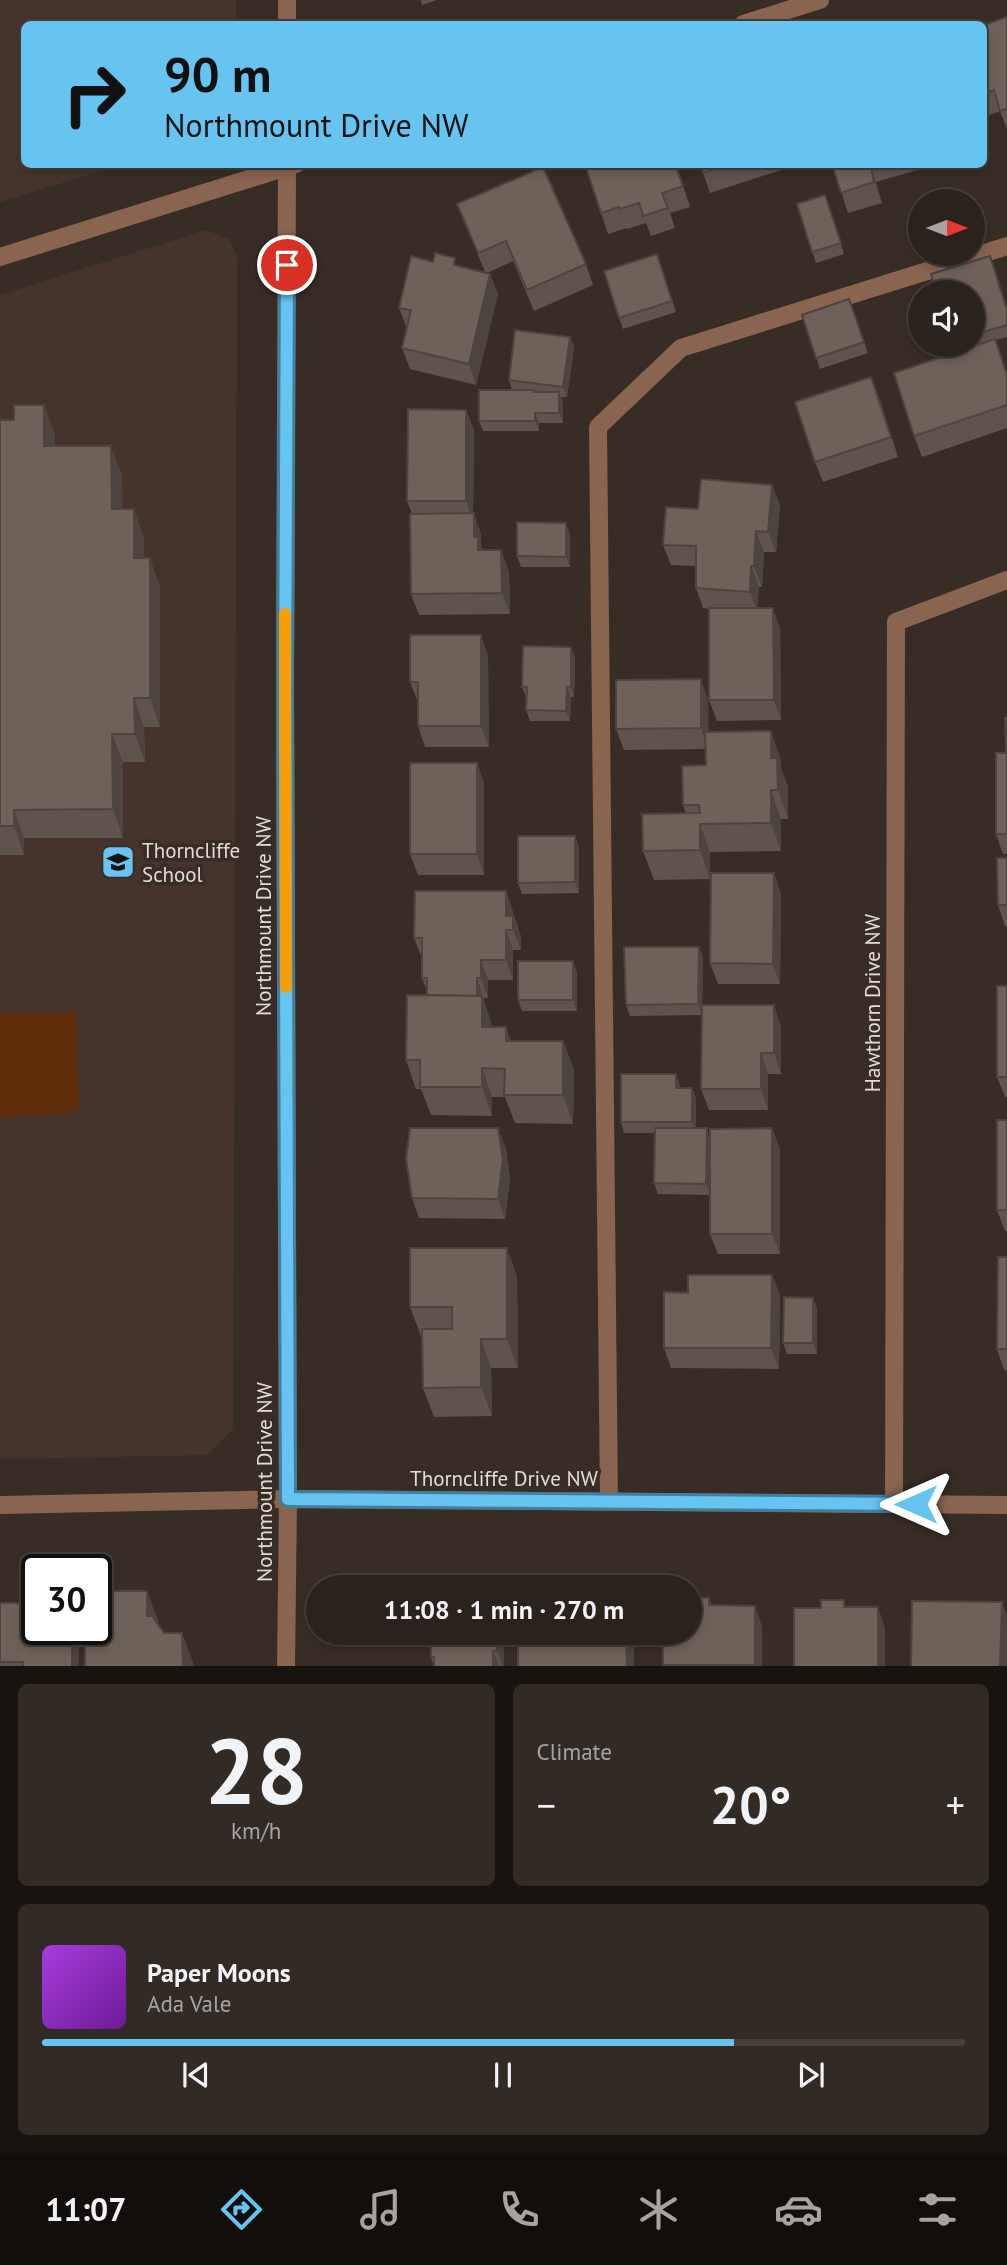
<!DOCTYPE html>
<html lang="en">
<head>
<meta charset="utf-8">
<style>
	body { margin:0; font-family:"PT Sans",sans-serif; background:#322a25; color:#f1f3f6; height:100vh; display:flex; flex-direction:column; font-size:26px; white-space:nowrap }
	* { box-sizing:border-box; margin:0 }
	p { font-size:23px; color:#a5a4a3 }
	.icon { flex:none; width:38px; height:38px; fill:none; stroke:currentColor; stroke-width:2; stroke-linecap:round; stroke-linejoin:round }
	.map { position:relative; height:1666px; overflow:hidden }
	.details { display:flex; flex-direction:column; gap:18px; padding:18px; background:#17130f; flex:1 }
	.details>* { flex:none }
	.hud { position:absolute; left:21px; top:21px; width:966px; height:147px; border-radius:10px; box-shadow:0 4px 10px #0003,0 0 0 2px #463f3b; background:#67c4f0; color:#111; overflow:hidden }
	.needle { width:46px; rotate:90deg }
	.controls { position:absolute; left:908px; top:189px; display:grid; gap:14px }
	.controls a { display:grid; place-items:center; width:77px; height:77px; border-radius:50%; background:#2a221c; box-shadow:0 4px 10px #0003,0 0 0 2px #463f3b; font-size:35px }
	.speed { position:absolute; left:21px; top:1554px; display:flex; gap:14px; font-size:35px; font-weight:700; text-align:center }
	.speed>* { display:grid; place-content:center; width:91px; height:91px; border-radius:50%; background:#2a221c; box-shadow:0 4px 10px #0003,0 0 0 2px #463f3b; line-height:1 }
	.speed .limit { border:4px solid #111; border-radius:10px; background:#fff; color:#111 }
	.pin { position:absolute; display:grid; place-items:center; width:60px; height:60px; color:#fff; margin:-30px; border:4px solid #fff; border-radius:50%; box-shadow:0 2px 7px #0007 }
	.me { position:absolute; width:77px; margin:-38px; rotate:270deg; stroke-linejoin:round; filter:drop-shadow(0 0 5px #0008) }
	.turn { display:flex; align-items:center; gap:24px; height:147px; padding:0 28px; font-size:32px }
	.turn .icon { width:91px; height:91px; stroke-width:2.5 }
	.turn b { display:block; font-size:49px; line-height:60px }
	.big { font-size:52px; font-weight:700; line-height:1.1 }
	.details .tile { flex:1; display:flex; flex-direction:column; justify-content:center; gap:10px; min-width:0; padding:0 24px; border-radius:10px; background:#322a25 }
	.details .dial { align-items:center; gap:0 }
	.dial b { font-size:91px; line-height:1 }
	.song { display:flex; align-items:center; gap:21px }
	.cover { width:84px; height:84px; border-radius:10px; background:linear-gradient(135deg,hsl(280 70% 55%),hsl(280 70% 35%)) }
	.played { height:7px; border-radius:4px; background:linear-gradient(90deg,#67c4f0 75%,#463f3b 75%) }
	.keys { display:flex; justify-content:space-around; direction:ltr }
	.heat { display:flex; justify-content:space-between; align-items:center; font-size:38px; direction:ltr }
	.details .tiles { flex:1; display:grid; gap:18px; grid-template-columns:1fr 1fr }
	.tile:last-child { grid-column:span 2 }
	.trip { position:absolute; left:306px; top:1575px; width:396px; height:70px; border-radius:35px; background:#2a221c; box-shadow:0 4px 10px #0003,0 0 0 2px #463f3b; font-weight:700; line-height:70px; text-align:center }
	.dock { display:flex; height:112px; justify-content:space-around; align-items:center; background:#110e0b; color:#a5a4a3 }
	.dock .icon { width:49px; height:49px }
	.dock .on { color:#67c4f0 }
	.dock b { font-size:32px; color:#f1f3f6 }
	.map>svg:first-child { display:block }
	.built { fill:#45342b }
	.green { fill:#5f2d09 }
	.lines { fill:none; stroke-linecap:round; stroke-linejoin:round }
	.minor { stroke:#89644f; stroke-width:18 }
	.wall { fill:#5f534d }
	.shaded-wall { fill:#4d443f }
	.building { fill:#6e615a; stroke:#4d443f; stroke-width:2 }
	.route-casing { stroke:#437f9c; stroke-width:18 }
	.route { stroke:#67c4f0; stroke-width:12 }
	.slow { stroke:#f59e0b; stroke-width:12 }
	.labels { text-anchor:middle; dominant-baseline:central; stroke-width:7; stroke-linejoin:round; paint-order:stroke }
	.poi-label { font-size:21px; fill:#e3dbd7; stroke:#382d26; text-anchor:start }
	.street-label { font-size:21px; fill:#e3dbd7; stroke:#382d26 }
</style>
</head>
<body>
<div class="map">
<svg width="1007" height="1667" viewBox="0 0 1007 1667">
	<rect width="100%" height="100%" fill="#382d26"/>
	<g class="built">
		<polygon points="0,0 236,0 236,24 24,24 24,164 120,165 0,202"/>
		<polygon points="206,230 229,239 237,256 233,1429 208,1455 0,1459 0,295"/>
	</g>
	<polygon class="green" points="0,1012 76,1012 79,1111 0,1118"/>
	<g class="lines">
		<g class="minor">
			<polyline points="287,0 287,24"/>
			<polyline points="743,24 820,0"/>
			<polyline points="0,257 296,164"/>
			<polyline points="609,1502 598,427 681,348 1007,246"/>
			<polyline points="894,1504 896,622 1007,580"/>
			<polyline points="0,1505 288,1499 1007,1505"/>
			<polyline points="286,1667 288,1499 285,667 287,164"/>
		</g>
	</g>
	<g class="wall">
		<polygon points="421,0 437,0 422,5"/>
		<polygon points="1007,17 1007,129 1000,111 984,117 984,25"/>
		<polygon points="585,164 676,164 690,207 670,213 675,228 651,236 646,223 627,229 627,228 608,234"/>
		<polygon points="700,164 800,164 710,193"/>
		<polygon points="832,164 938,164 876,182 882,203 848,213"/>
		<polygon points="825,195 844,254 816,263 797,204"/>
		<polygon points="457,204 586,264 593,285 534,311 513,261 487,273 490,274 498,294 476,385 410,369 402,348 407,328 399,308 433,262 485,272"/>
		<polygon points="657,254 676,312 623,329 619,318"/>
		<polygon points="994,266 1007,308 1007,337 995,340 1007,373 1007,428 922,457 914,436 956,352 953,345 973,345 973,292"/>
		<polygon points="849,299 868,353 820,369 802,315"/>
		<polygon points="570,337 574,347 567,397 561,397 563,403 563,423 539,423 539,431 483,431 479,421 512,390 509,380"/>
		<polygon points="879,397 898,457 823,482 815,462"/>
		<polygon points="466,410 474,430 473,513 481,534 481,545 483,550 509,571 510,614 419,615 411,594 412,514 407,501"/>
		<polygon points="0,420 55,434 55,446 122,475 122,509 144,538 144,558 160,587 160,727 144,727 145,762 123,762 123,838 24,838 24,855 0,855"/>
		<polygon points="780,505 776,552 764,552 762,587 759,587 757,608 780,628 781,720 717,721 709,700 709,609 703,608 696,588 696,566 671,565 663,545 698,509"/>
		<polygon points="570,534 570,567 521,567 517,556"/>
		<polygon points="571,647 575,658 574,697 571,697 570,721 530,721 526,710 526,697 522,687"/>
		<polygon points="488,655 489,747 425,747 418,726 418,702 410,682"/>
		<polygon points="708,700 708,732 781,760 781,769 788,787 788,819 781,819 781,851 710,852 710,879 654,880 643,851 686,814 683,805 706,765 705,749 624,750 616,729"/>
		<polygon points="1007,718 1007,854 1003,854 996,834 1006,753"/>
		<polygon points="477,763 484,783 484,875 418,875 410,854"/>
		<polygon points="579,847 579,893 522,894 518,883"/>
		<polygon points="1007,858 1007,926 1005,926 998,905"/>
		<polygon points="506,891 521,937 521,950 513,950 513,980 488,980 488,998 484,998 484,1002 492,1027 506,1027 511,1041 563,1041 574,1070 573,1124 515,1123 505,1097 492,1097 492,1116 431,1115 421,1089 416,1089 406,1060 427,995 427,991 422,978 422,958 414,938"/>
		<polygon points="781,894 780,984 718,984 710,963"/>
		<polygon points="699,947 703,957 702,1005 781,1026 781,1074 768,1074 768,1110 709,1110 701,1089 702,1015 630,1016 626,1005"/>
		<polygon points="577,972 577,1011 522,1011 518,1000"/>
		<polygon points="1007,986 1007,1097 1005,1097 997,1077"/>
		<polygon points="680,1085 680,1088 692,1088 696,1099 696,1128 710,1137 780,1149 780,1254 718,1254 710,1234 710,1195 658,1194 654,1183 655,1133 624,1133 621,1122"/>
		<polygon points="1007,1120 1007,1231 1005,1231 997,1210"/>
		<polygon points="506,1149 510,1179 505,1219 419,1218 412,1198"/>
		<polygon points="1007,1257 1007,1370 1004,1370 997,1349"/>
		<polygon points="772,1275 780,1295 779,1369 671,1368 664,1348 688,1293"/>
		<polygon points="517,1276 518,1368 491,1368 492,1416 434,1417 423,1388 422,1336 421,1336 410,1307"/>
		<polygon points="813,1298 817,1309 817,1354 787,1354 783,1343"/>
		<polygon points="709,1598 712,1606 762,1626 762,1667 664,1667 663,1665"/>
		<polygon points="0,1603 79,1629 79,1667 0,1667"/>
		<polygon points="504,1640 504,1667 434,1667 431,1657"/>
	</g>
	<g class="shaded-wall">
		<polygon points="870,164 876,182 882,203 874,182"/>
		<polygon points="490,274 498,294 476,385 469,364"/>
		<polygon points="570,337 574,347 567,397 563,387"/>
		<polygon points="871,377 879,397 898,457 891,437"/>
		<polygon points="559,392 563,403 563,423 559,413"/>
		<polygon points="44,405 55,434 55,475 44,446"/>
		<polygon points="466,410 474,430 473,521 466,501"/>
		<polygon points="535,413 539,423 539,431 535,421"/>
		<polygon points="111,446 122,475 123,538 112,509"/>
		<polygon points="772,485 780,505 776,552 768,532"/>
		<polygon points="134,509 144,538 144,587 134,558"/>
		<polygon points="474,513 481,534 481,545 486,557 486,571 474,537"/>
		<polygon points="566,523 570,534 570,567 566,557"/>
		<polygon points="756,531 764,552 762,587 754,566"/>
		<polygon points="501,550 509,571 510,614 502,593"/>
		<polygon points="150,558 160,587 160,727 150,698"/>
		<polygon points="751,566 759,587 757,612 750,592"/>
		<polygon points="773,608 780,628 781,720 774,700"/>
		<polygon points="481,635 488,655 489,747 481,726"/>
		<polygon points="571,647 575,658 574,697 571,687"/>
		<polygon points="701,679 708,700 709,749 701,728"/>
		<polygon points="567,687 571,697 570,721 566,711"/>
		<polygon points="134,698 144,727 145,762 135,734"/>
		<polygon points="771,731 781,760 781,769 788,787 788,819 778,790 771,758"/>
		<polygon points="112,734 123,762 123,838 113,809"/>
		<polygon points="477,763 484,783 484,875 477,854"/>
		<polygon points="771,790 781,819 781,851 771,823"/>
		<polygon points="14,810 24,838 24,855 14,826"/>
		<polygon points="700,824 710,852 710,879 700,850"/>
		<polygon points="575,836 579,847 579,893 575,882"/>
		<polygon points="774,873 781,894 780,984 773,964"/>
		<polygon points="506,891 513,911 513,930 506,916"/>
		<polygon points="513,916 521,937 521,950 513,930"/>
		<polygon points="506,930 513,950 513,980 506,960"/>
		<polygon points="699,947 703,957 702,1015 698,1004"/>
		<polygon points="481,960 488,980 488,998 481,978"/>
		<polygon points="573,961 577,972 577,1011 573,1000"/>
		<polygon points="477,978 492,1025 492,1056 482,1027 477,997"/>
		<polygon points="774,1005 781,1026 781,1074 774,1053"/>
		<polygon points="506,1027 516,1056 506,1041"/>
		<polygon points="563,1041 574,1070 573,1124 563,1095"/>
		<polygon points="761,1053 768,1074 768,1110 761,1089"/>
		<polygon points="482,1068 492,1097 492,1116 482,1087"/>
		<polygon points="676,1074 680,1085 680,1099 676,1088"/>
		<polygon points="692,1088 696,1099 696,1133 692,1122"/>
		<polygon points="498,1128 506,1149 510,1179 505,1219 498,1199"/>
		<polygon points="707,1128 711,1139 710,1195 706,1184"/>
		<polygon points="772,1128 780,1149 780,1254 772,1234"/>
		<polygon points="507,1248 517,1276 518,1368 507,1339"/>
		<polygon points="772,1275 780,1295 779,1369 771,1348"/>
		<polygon points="813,1298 817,1309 817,1354 813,1343"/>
		<polygon points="481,1339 491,1368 492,1416 481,1387"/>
		<polygon points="147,1591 158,1620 158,1645 147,1616"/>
		<polygon points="1002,1602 1007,1616 1007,1667 1000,1667"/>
		<polygon points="755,1606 762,1626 762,1667 756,1667 755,1665"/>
		<polygon points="878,1607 885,1628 885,1667 878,1667"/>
		<rect x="72" y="1629" width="7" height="38"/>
		<polygon points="182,1633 193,1662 193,1667 183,1667"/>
		<polygon points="497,1633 502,1633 504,1640 504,1667 503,1667 497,1651"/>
		<polygon points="626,1633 634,1633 634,1667 627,1667"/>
		<polygon points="493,1651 499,1667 493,1667"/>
	</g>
	<g class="building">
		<polygon points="1007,17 1007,109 1000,111 994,90 984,94 984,25"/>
		<polygon points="585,164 675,164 683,186 662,193 668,208 643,216 639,203 620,209 619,207 601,213"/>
		<polygon points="700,164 729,164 703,173"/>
		<polygon points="832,164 870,164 874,182 841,193"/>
		<polygon points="543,167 586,264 527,290 506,241 478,253 457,204"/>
		<polygon points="825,195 841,243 812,252 797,204"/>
		<polygon points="435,253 455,258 454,265 490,274 469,364 402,348 411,310 399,308 411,256 433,262"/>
		<polygon points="657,254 672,301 619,318 604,271"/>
		<polygon points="990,256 1007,310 1007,325 973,335 973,292 936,292 931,274"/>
		<polygon points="849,299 864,342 816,358 802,315"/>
		<polygon points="515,330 570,337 563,387 509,380"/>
		<polygon points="995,339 1007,375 1007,405 914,436 894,373"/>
		<polygon points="871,377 891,437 815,462 795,402"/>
		<polygon points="479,390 534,390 534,392 559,392 559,413 535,413 535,421 479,421"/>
		<polygon points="14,405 44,405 44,446 111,446 112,509 134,509 134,558 150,558 150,698 134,698 135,734 112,734 113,809 14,810 14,826 0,826 0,420 14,420"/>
		<polygon points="408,409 466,410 466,501 407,501"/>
		<polygon points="701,479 772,485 768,532 756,531 754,566 751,566 750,592 696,588 696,546 663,545 666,507 698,509"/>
		<polygon points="474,513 474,537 478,537 478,550 501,550 502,593 411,594 410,514"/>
		<polygon points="517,522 566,523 566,557 517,556"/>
		<polygon points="709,608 773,608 774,700 709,700"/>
		<polygon points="410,635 481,635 481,726 418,726 418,682 410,682"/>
		<polygon points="523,646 571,647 571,687 567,687 566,711 526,710 527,687 522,687"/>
		<polygon points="701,679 701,728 616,729 616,680"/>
		<polygon points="1005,718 1007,718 1007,753 1006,753"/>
		<polygon points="771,731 771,758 777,758 778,790 771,790 771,823 700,824 700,850 643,851 642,814 700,813 699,805 683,805 682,766 706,765 705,732"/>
		<rect x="996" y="753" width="11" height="81"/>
		<rect x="410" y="763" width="67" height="91"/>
		<polygon points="518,836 575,836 575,882 518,883"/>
		<polygon points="997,858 1007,858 1007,905 998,905"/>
		<polygon points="711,873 774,873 773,964 710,963"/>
		<polygon points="415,891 506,891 506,916 513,916 513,930 506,930 506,960 481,960 481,978 477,978 477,996 427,995 427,978 422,978 422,938 414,938"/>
		<polygon points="624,947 699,947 698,1004 626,1005"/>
		<rect x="518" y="961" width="55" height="39"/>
		<rect x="997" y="986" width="10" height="91"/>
		<polygon points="407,995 482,996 482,1027 506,1027 506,1041 563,1041 563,1095 504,1095 505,1069 482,1068 482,1087 420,1087 420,1060 406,1060"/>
		<polygon points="702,1005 774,1005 774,1053 761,1053 761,1089 701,1089"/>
		<polygon points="621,1074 676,1074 676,1088 692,1088 692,1122 621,1122"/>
		<rect x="997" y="1120" width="10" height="90"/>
		<polygon points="410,1128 498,1128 503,1159 498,1199 412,1198 406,1159"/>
		<polygon points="655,1128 707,1128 706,1184 654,1183"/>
		<polygon points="772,1128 772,1234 710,1234 710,1129"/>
		<polygon points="410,1248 507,1248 507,1339 481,1339 481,1387 423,1388 422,1329 452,1329 452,1307 410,1307"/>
		<polygon points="998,1257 1007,1257 1007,1349 997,1349"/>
		<polygon points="688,1275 772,1275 771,1348 664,1348 664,1292 688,1293"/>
		<polygon points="784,1297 813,1298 813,1343 783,1343"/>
		<polygon points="96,1591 147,1591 147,1616 152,1616 164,1633 182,1633 183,1667 85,1667 85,1629 96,1629"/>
		<polygon points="25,1595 37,1595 37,1629 72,1629 72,1667 23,1667 23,1662 0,1662 0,1603 25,1603"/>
		<polygon points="690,1598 709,1598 709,1605 755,1606 755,1665 663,1665 663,1633 690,1633"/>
		<polygon points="821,1600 844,1600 844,1607 878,1607 878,1667 794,1667 794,1608 821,1608"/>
		<polygon points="912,1601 1002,1602 1000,1667 911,1667"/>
		<polygon points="434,1633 497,1633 497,1651 493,1651 493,1667 434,1667 434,1657 431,1657 431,1635 434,1635"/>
		<polygon points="540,1633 626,1633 627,1667 518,1667 518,1642 540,1641"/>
	</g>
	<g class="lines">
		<defs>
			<polyline id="route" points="287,265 285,695 288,1499 916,1504"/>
		</defs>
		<use href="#route" class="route-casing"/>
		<use href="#route" class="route"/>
		<polyline class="slow" points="285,614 286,987"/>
	</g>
	<defs>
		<symbol id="school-square" viewBox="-11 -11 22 22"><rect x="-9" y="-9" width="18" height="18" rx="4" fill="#67c4f0" stroke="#382d26"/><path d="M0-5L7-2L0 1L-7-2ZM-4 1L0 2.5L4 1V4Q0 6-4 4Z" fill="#111"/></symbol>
	</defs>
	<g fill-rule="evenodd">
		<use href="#school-square" x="99" y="843" width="38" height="38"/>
	</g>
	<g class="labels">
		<g class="poi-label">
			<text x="142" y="850">Thorncliffe<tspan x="142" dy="24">School</tspan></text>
		</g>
		<g class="street-label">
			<text transform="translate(263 916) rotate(-90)">Northmount Drive NW</text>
			<text transform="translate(872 1003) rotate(-90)">Hawthorn Drive NW</text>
			<text x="504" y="1478">Thorncliffe Drive NW</text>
			<text transform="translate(264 1482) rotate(-90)">Northmount Drive NW</text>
		</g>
	</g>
</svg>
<div class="controls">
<a><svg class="needle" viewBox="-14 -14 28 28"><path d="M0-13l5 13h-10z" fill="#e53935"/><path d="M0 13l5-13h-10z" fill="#a5a4a3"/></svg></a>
<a><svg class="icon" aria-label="sound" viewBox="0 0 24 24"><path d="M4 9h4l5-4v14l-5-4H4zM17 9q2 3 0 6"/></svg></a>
</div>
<div class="speed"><div class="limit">30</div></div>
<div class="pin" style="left:287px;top:265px;background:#d93025"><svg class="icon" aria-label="arrive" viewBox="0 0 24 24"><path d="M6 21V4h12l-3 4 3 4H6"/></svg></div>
<svg class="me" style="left:916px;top:1504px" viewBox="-20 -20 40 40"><path d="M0-17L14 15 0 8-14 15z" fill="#67c4f0" stroke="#fff" stroke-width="4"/></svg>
<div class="trip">11:08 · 1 min · 270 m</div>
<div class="hud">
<div class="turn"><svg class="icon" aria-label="right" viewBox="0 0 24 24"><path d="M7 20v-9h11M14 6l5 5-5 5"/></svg><div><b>90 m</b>Northmount Drive NW</div></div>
</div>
</div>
<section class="details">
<div class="tiles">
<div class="tile dial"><b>28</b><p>km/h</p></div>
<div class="tile"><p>Climate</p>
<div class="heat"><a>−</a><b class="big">20°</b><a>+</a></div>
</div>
<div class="tile">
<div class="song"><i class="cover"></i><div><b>Paper Moons</b><p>Ada Vale</p></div></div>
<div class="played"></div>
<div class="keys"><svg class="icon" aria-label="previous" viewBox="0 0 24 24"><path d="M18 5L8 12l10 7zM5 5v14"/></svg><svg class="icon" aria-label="pause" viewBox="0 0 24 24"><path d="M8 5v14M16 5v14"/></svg><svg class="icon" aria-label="next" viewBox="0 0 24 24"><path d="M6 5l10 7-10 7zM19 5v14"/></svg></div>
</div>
</div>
</section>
<nav class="dock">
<b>11:07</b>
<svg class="icon on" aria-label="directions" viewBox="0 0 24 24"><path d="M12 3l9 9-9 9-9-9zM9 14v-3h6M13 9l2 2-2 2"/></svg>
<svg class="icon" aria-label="music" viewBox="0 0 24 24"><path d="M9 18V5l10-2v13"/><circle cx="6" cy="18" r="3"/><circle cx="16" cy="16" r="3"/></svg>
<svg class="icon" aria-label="phone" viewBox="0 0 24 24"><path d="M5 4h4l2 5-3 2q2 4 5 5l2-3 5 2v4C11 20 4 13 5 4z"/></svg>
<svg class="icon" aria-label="climate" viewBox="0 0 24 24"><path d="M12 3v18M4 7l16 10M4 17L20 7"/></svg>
<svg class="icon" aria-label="car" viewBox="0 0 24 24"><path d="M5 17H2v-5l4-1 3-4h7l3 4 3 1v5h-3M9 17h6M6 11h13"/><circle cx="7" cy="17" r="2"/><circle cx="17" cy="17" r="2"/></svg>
<svg class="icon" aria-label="filters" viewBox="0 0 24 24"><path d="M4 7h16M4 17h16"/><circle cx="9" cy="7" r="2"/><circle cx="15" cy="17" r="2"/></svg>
</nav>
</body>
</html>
